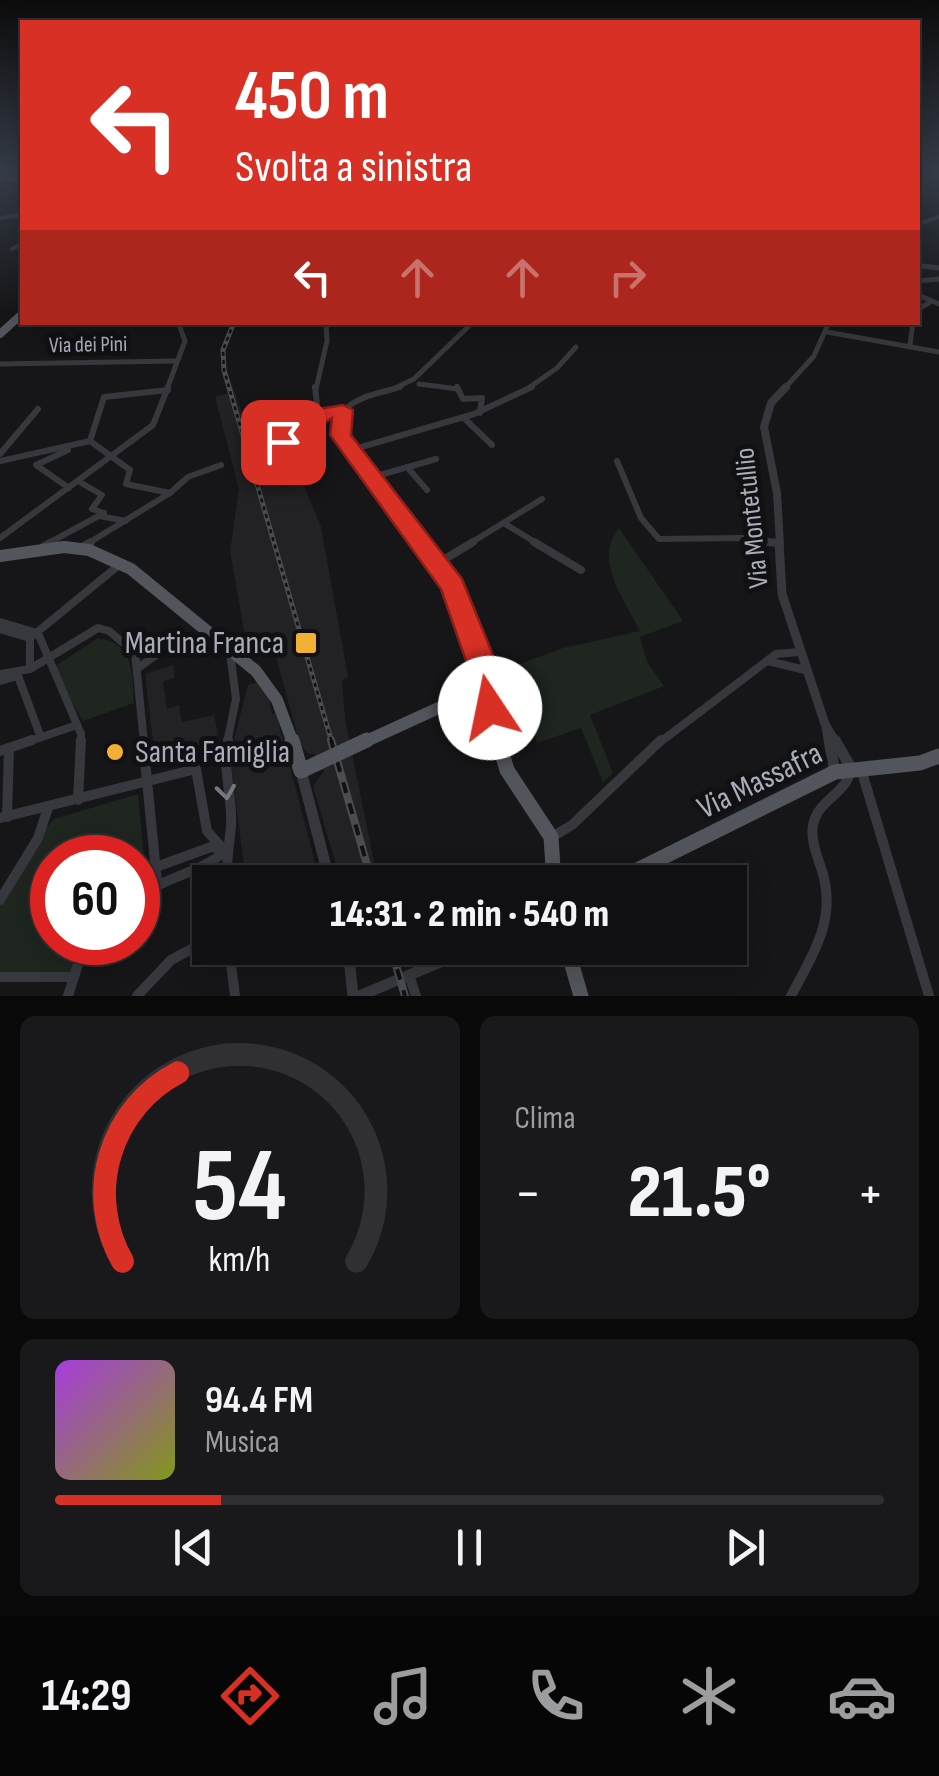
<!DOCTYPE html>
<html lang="it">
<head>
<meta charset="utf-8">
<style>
	body { margin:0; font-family:"Sofia Sans Condensed",sans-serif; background:#19191b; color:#f1f3f6; height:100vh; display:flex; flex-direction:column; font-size:38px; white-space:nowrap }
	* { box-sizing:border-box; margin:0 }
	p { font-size:32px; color:#9c9d9f }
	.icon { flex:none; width:55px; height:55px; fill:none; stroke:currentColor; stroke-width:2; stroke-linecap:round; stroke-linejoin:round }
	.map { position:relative; height:996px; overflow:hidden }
	.details { display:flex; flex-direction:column; gap:20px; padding:20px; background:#09090a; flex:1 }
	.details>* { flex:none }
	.banner { position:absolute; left:20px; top:20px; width:900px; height:305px; border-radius:0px; box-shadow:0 5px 25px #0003,0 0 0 2px #303032; background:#d93025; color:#fff; overflow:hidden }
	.speed { position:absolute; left:30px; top:835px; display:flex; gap:20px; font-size:50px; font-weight:700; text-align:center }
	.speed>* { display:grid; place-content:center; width:130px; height:130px; border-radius:50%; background:#101012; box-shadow:0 5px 25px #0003,0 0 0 2px #303032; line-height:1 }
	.speed .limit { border:15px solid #d22; background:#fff; color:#111 }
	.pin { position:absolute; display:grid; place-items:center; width:85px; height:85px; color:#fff; margin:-42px; border-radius:20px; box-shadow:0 5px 15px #0006 }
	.me { position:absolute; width:110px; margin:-55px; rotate:349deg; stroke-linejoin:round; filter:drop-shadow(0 0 8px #0008) }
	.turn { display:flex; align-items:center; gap:35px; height:210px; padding:0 50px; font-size:45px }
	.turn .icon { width:130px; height:130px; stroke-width:2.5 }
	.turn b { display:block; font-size:70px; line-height:85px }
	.lanes { display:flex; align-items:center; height:95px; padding:0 50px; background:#0003; justify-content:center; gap:50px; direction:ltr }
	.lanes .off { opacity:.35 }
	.big { font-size:75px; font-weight:800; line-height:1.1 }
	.details .tile { flex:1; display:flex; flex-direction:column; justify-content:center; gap:15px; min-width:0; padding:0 35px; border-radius:15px; background:#19191b }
	.details .dial { align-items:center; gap:0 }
	.dial svg { height:260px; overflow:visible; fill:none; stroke:#303032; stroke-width:7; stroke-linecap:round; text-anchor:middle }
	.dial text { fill:#f1f3f6; stroke:none }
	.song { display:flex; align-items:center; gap:30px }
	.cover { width:120px; height:120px; border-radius:15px; background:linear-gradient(135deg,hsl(280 70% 55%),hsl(70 70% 35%)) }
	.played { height:10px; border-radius:5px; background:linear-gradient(90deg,#d93025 20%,#303032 20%) }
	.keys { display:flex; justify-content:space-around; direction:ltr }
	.heat { display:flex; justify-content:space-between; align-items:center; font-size:55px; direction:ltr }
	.details .tiles { flex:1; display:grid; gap:20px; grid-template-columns:1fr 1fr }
	.tile:last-child { grid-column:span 2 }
	.trip { position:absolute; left:192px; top:865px; width:555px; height:100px; border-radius:0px; background:#101012; box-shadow:0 5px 25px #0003,0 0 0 2px #303032; font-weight:800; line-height:100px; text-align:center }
	.menu { display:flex; height:160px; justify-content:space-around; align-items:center; background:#060607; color:#9c9d9f }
	.menu .icon { width:70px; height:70px }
	.menu .selected { color:#d93025 }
	.menu b { font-size:45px; color:#f1f3f6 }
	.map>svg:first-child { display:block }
	.built { fill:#222225 }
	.green { fill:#1e261f }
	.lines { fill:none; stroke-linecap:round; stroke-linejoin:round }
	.minor-far4 { stroke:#37383d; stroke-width:4 }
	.minor-far3 { stroke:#37383d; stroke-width:5 }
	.minor-far2 { stroke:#37383d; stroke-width:6 }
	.minor-far1 { stroke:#37383d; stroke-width:8 }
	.minor { stroke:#37383d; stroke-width:10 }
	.tertiary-far4 { stroke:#37383d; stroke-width:4 }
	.tertiary-far3 { stroke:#37383d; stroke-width:5 }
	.tertiary-far2 { stroke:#37383d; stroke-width:8 }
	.tertiary-far1 { stroke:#37383d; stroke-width:9 }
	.tertiary { stroke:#37383d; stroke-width:11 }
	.primary-far2 { stroke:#53555c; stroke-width:8 }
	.primary-far1 { stroke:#53555c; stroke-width:12 }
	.primary { stroke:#53555c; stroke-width:15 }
	.rail-far1-casing { stroke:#4a4c52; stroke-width:5 }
	.rail-casing { stroke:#4a4c52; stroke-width:8 }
	.rail-far1 { stroke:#111113; stroke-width:2.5; stroke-dasharray:4; stroke-linecap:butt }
	.rail { stroke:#111113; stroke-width:4; stroke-dasharray:11; stroke-linecap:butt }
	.primary-bridge-far1 { stroke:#53555c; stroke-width:12 }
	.primary-bridge { stroke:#53555c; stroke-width:15 }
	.oneway { stroke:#757881 }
	.route { fill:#d93025; stroke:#8d1f18; stroke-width:2.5 }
	.poi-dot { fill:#f2b134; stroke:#111113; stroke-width:4 }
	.labels { text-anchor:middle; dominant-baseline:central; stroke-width:10; stroke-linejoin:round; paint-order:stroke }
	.far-street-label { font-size:22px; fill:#a8adb8; stroke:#111113 }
	.street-label { font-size:28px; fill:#a8adb8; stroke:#111113 }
	.near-poi-label { font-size:32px; fill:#a8adb8; stroke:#111113; text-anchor:end }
	.near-street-label { font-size:32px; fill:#a8adb8; stroke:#111113 }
</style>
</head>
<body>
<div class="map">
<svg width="939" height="996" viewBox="0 0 939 996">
	<rect width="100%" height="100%" fill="#161618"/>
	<g class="built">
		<polygon points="229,376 247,427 281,486 302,481 321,527 348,677 342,680 345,718 378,882 341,882 313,786 324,771 320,756 307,753 300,744 270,636 246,642 230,551 239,489 215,397 228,393 224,377"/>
		<polygon points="173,665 175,677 163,682 167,709 179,705 182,722 214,715 218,735 211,738 211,746 199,750 197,742 178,748 172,762 156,767 145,674"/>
		<polygon points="258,682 268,694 272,714 276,713 318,874 297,882 246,882 230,755 248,685"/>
	</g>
	<g class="green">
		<path d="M619,528L683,621L640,637L647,662L664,686L590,715L613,773L603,782L581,728L537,743L526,706L533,704L520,664L563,648L640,631C626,601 592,560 619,528Z"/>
		<path d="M98,638C135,644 132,672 134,703L83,721L55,673L57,665Z"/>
		<polygon points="138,794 146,879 140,892 138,858 52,858 52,942 74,943 72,977 0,977 0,900 38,838 54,819"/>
	</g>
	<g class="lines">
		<g class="minor-far4">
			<polyline points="0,179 22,180"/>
			<polyline points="0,218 22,215"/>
			<polyline points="12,249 22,244"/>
			<polyline points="918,265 939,268"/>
		</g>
		<g class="minor-far3">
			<polyline points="922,266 939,268"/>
			<polyline points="918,281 939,279"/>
			<polyline points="918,295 939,304"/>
			<polyline points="918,309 929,303"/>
			<polyline points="827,332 939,352"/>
			<polyline points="910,345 913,322"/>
			<polyline points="0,364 176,361"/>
			<polyline points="419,384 458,389"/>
			<polyline points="167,389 185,341 178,322"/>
			<polyline points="316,389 327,341 326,322"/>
			<polyline points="393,389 414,379 473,322"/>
			<polyline points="527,389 557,368 576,347"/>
		</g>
		<g class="minor-far2">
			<polyline points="315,387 318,413 343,410"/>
			<path d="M400,387C383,393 353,396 343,413C328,437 409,523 426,544"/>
			<polyline points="457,387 463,399 482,398 480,413"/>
			<polyline points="464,418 492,445"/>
			<polyline points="90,441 104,397 168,390"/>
			<polyline points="68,450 36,465 69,488"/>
			<polyline points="351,450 474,414 532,387"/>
			<polyline points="268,451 320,414"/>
			<polyline points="0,454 38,409"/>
			<polyline points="0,461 90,441"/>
			<polyline points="617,461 641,518 659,539 742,538 777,543"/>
			<polyline points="407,467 427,490"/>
			<polyline points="373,477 436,459"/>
			<polyline points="78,481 102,495 92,509 104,513"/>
			<polyline points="170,493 188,477 221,465"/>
			<polyline points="99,516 126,521"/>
			<polyline points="505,524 538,544"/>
			<polyline points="0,538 153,425 168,387"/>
			<polyline points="47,544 104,513"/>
			<polyline points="87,544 170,493 126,484 130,470 90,441"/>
			<polyline points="469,544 542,499"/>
		</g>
		<g class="minor-far1">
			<polyline points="424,542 453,586 489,687"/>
			<polyline points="534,542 581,570"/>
			<polyline points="768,542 777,543"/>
			<polyline points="44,546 52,542"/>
			<polyline points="84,546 91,542"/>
			<polyline points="440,562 473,542"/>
			<polyline points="0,622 37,633"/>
			<polyline points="0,629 30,638 119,565"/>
			<polyline points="38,633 81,734 81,743"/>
			<polyline points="30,638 30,669"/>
			<polyline points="768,661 805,670"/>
			<polyline points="138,668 178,639"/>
			<polyline points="0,674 30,669 98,628 109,631 135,653 144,743"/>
			<polyline points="18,676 40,735"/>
			<polyline points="0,681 18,676"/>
			<polyline points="24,743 77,725"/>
			<polyline points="227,743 236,699 230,652"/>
			<polyline points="659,743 776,654 799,652"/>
		</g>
		<g class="minor">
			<polyline points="143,740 157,882"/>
			<polyline points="0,751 32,740"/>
			<polyline points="861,769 929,996"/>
			<polyline points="78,800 81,740"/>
			<polyline points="7,817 9,748"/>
			<polyline points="0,818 196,769 207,831 225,851"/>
			<polyline points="552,837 572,825 661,740"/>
			<polyline points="156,867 211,847 223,850"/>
			<path d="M227,882C226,862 229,846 231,827C233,797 222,771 228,740"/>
			<path d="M138,899C164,876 199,874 224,852"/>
			<polyline points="0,900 38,838 48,808"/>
			<polyline points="229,948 235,996"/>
			<polyline points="0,977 72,977"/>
			<polyline points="410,978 416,996"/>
			<polyline points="68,996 85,942"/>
			<polyline points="137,996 171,960 210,939"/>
			<path d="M791,996C811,958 835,923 824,878C820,861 810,844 813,825C818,799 847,794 851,769"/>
		</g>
		<polyline class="tertiary-far4" points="918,224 939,217"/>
		<polyline class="tertiary-far3" points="784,389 814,356 829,322"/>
		<polyline class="tertiary-far2" points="780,544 777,493 764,427 771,403 786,387"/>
		<g class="tertiary-far1">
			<polyline points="779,542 782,594 825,724 836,743"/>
			<polyline points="826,728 829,743"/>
		</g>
		<g class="tertiary">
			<polyline points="829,740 835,772"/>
			<polyline points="835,740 851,768"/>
			<polyline points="301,771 330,882"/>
			<polyline points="348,948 353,996"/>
			<polyline points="359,996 474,948"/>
		</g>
		<polyline class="primary-far2" points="0,334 22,314"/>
		<g class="primary-far1">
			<polyline points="0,556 64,547 89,550 131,569 256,671 277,700 293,743"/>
			<circle cx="487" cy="693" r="6"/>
			<polyline points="486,698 499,743"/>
		</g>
		<g class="primary">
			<polyline points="292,740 301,771 320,762"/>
			<polyline points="498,740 507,770 551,837 554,882"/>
			<polyline points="613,882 835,772 920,763 939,756"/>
			<polyline points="567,948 581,996"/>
		</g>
		<defs>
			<polyline id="rail-far1" points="234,322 223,350 224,370 332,743"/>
			<g id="rail">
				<polyline points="331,740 372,882"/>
				<polyline points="391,948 405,996"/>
			</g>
		</defs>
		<use href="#rail-far1" class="rail-far1-casing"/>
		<use href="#rail" class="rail-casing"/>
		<use href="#rail-far1" class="rail-far1"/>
		<use href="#rail" class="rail"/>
		<polyline class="primary-bridge-far1" points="362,743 456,700"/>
		<polyline class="primary-bridge" points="320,762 367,740"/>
	</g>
	<defs><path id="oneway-chevron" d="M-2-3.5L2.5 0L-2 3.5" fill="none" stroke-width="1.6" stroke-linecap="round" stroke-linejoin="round" transform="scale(2.5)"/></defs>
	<use class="oneway" href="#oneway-chevron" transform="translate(226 792) rotate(82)"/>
	<linearGradient id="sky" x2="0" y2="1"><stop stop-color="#0c0c0d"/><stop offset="0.55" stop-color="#363c48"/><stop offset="1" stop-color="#363c48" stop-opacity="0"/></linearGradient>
	<rect width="939" height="312" fill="url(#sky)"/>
	<polygon class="route" points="343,405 353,410 351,435 462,579 508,692 501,717 490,721 480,717 475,708 478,695 441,589 330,435 332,418 291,446 276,446 273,442 312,410"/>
	<g class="poi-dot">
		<rect x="294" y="631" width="24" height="24" rx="5"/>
		<circle cx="115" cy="752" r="10"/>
	</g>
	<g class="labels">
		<g class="far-street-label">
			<text transform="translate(88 345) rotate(-1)">Via dei Pini</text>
		</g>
		<g class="street-label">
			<text transform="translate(752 518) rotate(-96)">Via Montetullio</text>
		</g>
		<g class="near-poi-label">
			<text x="284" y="643">Martina Franca</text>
			<text x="135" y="752" text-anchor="start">Santa Famiglia</text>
		</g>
		<g class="near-street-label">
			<text transform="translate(760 781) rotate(-26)">Via Massafra</text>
		</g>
	</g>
</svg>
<div class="speed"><div class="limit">60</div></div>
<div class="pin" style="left:283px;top:442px;background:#d93025"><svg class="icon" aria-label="arrive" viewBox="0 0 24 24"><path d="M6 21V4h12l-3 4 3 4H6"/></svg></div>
<svg class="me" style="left:490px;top:708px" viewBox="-20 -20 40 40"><circle r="19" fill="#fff"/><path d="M0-13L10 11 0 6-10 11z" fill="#d93025"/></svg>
<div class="trip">14:31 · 2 min · 540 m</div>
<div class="banner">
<div class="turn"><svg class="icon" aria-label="left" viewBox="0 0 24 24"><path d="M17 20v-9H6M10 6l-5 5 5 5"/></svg><div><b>450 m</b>Svolta a sinistra</div></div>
<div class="lanes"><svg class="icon" aria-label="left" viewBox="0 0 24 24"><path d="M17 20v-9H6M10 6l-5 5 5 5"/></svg><svg class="icon off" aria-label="ahead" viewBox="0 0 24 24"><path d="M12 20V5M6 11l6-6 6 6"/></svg><svg class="icon off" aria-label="ahead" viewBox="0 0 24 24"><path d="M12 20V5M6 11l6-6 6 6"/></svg><svg class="icon off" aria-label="right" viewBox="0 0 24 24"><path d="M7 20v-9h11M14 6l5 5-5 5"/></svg></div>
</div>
</div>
<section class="details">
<div class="tiles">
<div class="tile dial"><svg viewBox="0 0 100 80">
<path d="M14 69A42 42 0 1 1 86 69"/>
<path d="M14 69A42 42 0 0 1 31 11" stroke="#d93025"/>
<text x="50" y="56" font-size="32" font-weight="700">54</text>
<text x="50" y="72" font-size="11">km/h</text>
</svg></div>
<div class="tile"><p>Clima</p>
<div class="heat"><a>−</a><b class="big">21.5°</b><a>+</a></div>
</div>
<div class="tile">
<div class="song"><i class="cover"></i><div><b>94.4 FM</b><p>Musica</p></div></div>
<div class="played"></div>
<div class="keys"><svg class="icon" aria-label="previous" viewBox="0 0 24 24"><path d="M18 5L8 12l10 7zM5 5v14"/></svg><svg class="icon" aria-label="pause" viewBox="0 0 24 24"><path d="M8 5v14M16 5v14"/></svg><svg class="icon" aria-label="next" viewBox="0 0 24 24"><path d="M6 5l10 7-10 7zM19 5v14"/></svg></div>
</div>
</div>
</section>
<nav class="menu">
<b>14:29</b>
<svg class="icon selected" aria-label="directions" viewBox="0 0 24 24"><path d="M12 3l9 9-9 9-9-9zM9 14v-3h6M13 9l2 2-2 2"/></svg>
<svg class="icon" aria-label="music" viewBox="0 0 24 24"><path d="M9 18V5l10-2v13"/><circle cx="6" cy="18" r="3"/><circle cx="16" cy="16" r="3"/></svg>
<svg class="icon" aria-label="phone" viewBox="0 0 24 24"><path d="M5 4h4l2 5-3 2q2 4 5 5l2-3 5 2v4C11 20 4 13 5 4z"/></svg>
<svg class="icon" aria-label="climate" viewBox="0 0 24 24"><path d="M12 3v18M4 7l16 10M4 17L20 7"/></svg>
<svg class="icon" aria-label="car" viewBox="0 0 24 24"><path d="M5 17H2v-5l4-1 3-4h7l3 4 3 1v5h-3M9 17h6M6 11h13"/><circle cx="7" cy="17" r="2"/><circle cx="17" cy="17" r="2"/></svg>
</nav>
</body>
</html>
